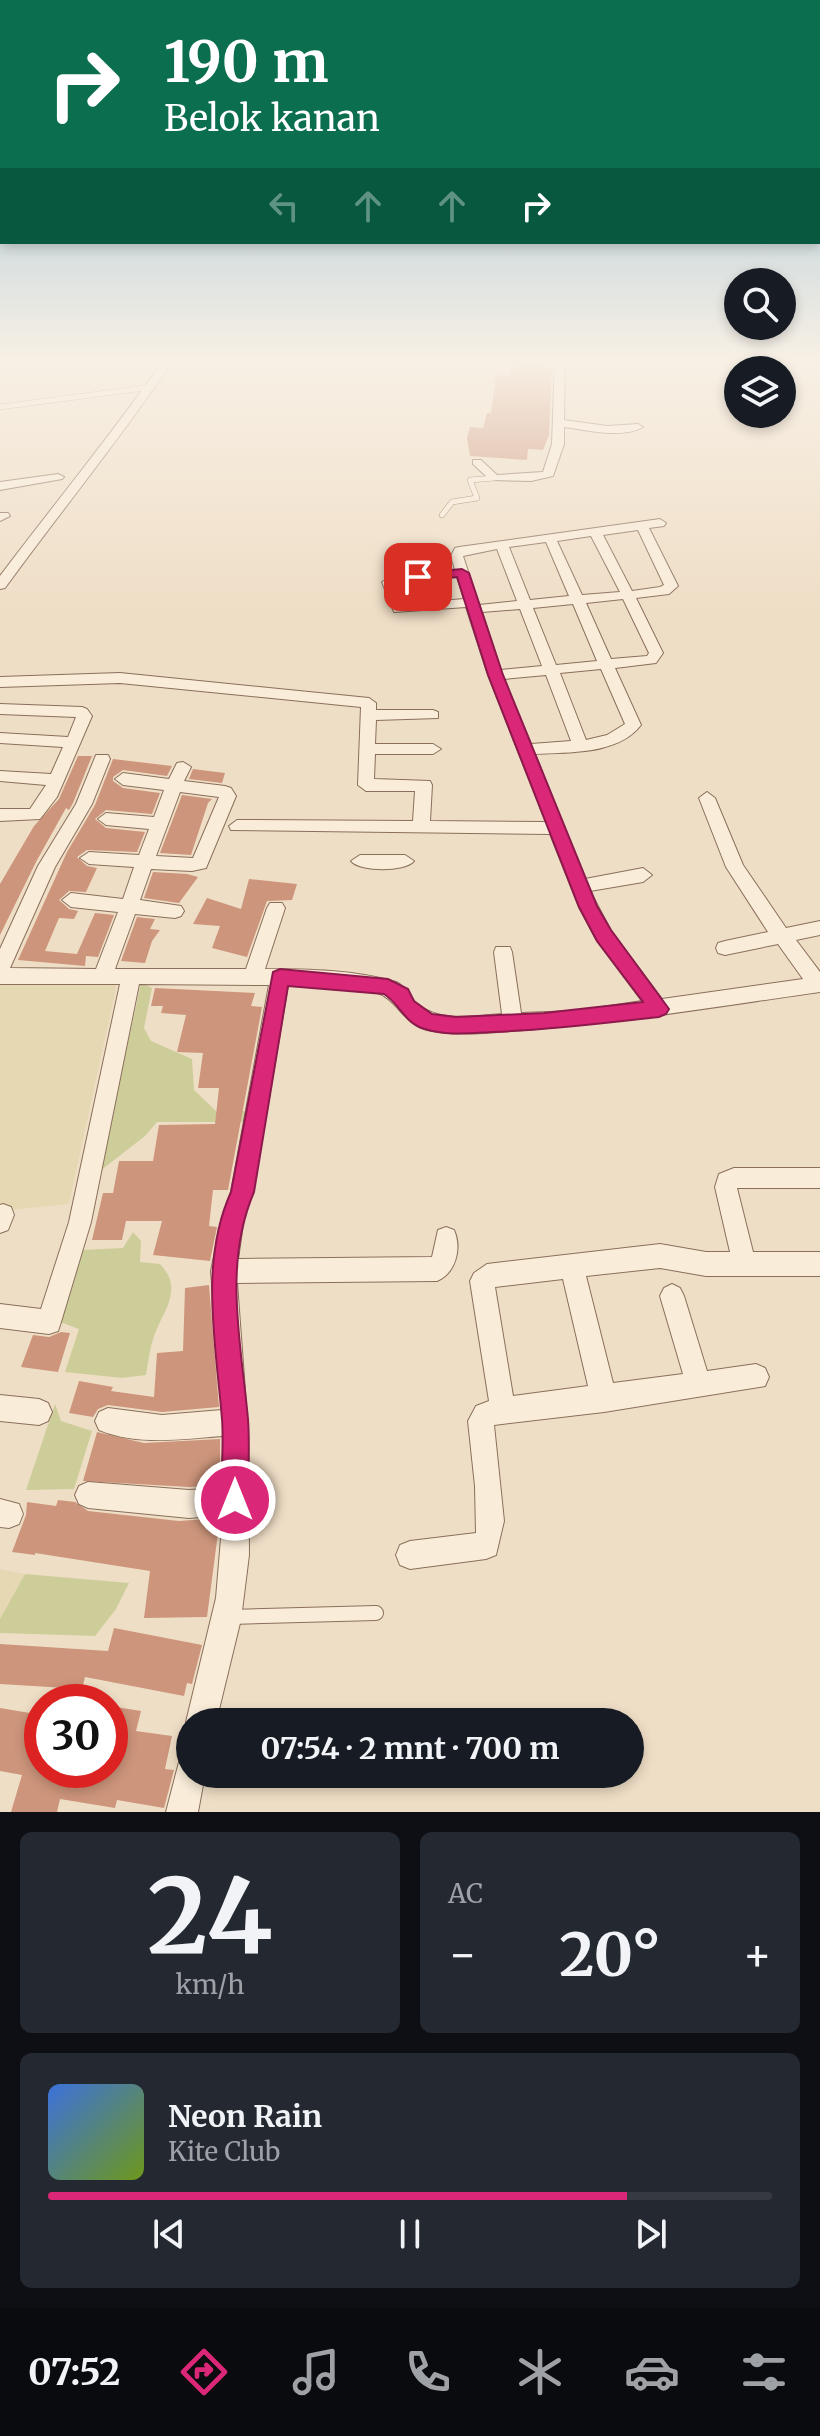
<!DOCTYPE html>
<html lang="id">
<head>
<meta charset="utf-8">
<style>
	body { margin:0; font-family:Merriweather,serif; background:#242831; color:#f1f3f6; height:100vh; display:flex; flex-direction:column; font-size:30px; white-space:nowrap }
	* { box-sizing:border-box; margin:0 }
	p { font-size:26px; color:#9ea1a6 }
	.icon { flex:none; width:44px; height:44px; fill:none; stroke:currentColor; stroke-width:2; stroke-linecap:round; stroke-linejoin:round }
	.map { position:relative; height:1812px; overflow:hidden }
	.sheet { display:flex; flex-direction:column; gap:20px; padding:20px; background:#0d0f14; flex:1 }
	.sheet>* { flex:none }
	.top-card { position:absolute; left:0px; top:0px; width:820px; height:244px; box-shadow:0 4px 12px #0003; background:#0b6e4f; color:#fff; overflow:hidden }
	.tools { position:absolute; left:724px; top:268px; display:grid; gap:16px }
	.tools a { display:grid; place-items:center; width:72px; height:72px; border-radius:50%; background:#171b24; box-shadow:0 4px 12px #0003; font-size:40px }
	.speed { position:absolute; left:24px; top:1684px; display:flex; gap:16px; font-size:40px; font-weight:700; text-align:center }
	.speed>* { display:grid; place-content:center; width:104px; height:104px; border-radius:50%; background:#171b24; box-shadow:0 4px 12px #0003; line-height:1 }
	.speed .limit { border:12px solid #d22; background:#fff; color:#111 }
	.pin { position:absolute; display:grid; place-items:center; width:68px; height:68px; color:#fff; margin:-34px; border-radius:16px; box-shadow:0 4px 12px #0006 }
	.me { position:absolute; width:88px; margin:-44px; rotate:0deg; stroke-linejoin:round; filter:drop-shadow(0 0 6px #0008) }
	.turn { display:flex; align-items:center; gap:28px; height:168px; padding:0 32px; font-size:36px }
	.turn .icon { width:104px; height:104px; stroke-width:2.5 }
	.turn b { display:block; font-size:56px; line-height:68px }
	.lanes { display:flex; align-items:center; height:76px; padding:0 32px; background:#0003; justify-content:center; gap:40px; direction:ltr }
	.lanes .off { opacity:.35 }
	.big { font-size:60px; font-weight:700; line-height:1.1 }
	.sheet .widget { flex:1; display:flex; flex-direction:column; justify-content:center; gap:12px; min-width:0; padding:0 28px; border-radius:12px; background:#242831 }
	.sheet .dial { align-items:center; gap:0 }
	.dial b { font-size:104px; line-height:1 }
	.song { display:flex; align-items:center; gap:24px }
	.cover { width:96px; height:96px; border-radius:12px; background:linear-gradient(135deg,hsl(220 70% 55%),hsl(80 70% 35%)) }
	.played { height:8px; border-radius:4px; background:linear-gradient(90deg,#db2777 80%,#363941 80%) }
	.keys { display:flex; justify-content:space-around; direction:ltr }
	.heat { display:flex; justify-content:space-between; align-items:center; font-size:44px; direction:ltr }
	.sheet .tiles { flex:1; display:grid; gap:20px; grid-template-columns:1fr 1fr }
	.widget:last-child { grid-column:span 2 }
	.trip { position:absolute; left:176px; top:1708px; width:468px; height:80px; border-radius:40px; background:#171b24; box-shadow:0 4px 12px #0003; font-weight:700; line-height:80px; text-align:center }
	.tab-bar { display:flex; height:128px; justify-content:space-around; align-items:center; background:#090b0e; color:#9ea1a6 }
	.tab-bar .icon { width:56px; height:56px }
	.tab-bar .selected { color:#db2777 }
	.tab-bar b { font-size:36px; color:#f1f3f6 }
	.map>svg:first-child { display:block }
	.farmland { fill:#e5d8b3 }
	.green { fill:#cdcd99 }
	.building { fill:#cd957b }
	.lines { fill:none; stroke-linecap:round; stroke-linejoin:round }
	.service-far1-casing { stroke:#8a6f5b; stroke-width:6 }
	.service-casing { stroke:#8a6f5b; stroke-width:16 }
	.minor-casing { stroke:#8a6f5b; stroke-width:2 }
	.service-far1 { stroke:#f9ecd9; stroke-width:5 }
	.service { stroke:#f9ecd9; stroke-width:14 }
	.minor { fill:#f9ecd9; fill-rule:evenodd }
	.route { fill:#db2777; stroke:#8e194d; stroke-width:2 }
</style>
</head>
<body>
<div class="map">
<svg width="820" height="1812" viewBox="0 0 820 1812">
	<rect width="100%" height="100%" fill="#efdec6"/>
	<g class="farmland">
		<polygon points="0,982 117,983 69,1204 0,1211"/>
		<polygon points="0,1569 25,1574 0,1619"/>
	</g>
	<g class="green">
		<polygon points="141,983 152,988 144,1028 151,1041 192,1059 194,1090 216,1111 249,1111 248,1122 157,1122 145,1136 100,1171"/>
		<path d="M133,1232L141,1241L140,1262L160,1264C184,1289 164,1309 154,1336C150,1348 148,1362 146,1375L122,1378L65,1372L79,1329L60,1322L81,1250L123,1248Z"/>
		<polygon points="55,1404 61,1421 92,1431 74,1489 26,1490"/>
		<polygon points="25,1574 129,1583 116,1609 95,1636 0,1633 0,1619"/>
	</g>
	<g class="building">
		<polygon points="519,359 540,359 538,367 552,368 549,435 543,450 528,449 527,460 470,456 467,438 470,427 483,428 487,413 491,413 496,375 510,376 511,369 516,370"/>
		<polygon points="78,756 92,756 73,803 69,810 66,808 36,862 0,935 0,884 34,826 59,799"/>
		<polygon points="113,759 172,766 167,776 123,770 113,777 113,781 123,788 160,793 152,814 106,810 95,819 106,828 145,832 137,852 87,850 77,857 87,866 97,868 86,892 69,891 59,900 69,909 78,911 74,919 59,918 45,951 77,954 95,913 114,915 98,957 86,956 85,966 18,960 67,852 95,805"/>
		<polygon points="193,769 225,773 222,783 189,779"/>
		<polygon points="182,795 212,799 208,803 191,855 160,853"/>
		<polygon points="153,872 187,874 198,877 179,903 144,898"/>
		<polygon points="249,879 297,884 292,900 267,901 247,957 212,948 220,926 193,924 207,898 241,909"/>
		<polygon points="137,917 155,919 150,929 160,930 152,941 145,963 121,961"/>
		<polygon points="155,988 255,993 251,1006 262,1007 228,1190 213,1190 209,1226 217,1227 210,1261 153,1255 162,1221 126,1221 122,1240 92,1240 103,1193 113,1193 119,1161 153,1161 159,1125 215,1124 219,1088 198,1088 203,1053 177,1052 186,1015 161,1013 163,1006 151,1006"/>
		<polygon points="209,1285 219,1407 162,1412 108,1405 98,1409 93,1417 69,1413 79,1381 113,1387 111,1391 154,1397 157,1353 183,1351 185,1288"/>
		<polygon points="61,1332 70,1333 58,1372 21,1367 33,1335 49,1337"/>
		<polygon points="97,1432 144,1443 220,1439 220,1485 189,1487 83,1481"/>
		<polygon points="58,1500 75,1502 88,1511 179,1521 220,1518 207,1617 144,1618 150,1571 35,1553 35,1555 12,1552 26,1515 27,1502 56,1506"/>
		<polygon points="114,1628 202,1645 192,1684 187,1683 184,1696 85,1677 82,1689 0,1684 0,1644 108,1651"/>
		<polygon points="110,1706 141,1711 136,1731 172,1736 165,1769 174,1770 164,1808 117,1800 115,1808 60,1799 57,1812 11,1812 22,1775 0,1771 0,1708 42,1715 42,1770 110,1772"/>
	</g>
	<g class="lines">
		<defs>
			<g id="service-far1">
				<polyline points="0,407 152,387"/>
				<polyline points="442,515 452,502 477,498 470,480 494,478"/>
			</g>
			<polyline id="service" points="231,1617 376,1613"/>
			<g id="minor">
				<path d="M164,359H174C121,438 61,511 5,588L0,589V576C55,503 113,433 164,359Z"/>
				<path d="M555,359H565L564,420L607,426L638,424L643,427C623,439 587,430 564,427V444L553,476L531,481L490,480L473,464V460H481L497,475L543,472L552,444Z"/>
				<polygon points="58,474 64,477 62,479 0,490 0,482"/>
				<polygon points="0,513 8,513 10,516 0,521"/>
				<path d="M660,519L666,523L664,526L649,528L678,586L669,594L636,598L663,653L656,663L615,668L641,725C618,755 569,752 535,754L585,879L643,868L652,875L643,882L590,891L611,931L662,999L803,979L778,944L725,955L718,953L716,948L718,943L725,941L768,932L726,867L699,798L707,792L715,798L743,865L786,928L820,921V935L796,940L820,972V992C721,1006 624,1022 524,1030C494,1032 458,1037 427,1030C404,1025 397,998 375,992L288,985L253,1192L244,1217L238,1259L432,1257L438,1230L446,1227L454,1230C462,1248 456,1273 437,1281L237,1283L248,1431L249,1555L241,1619L216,1722H190V1732L186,1722L216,1598L223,1515L189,1518L88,1508L79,1504L75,1495L79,1486L88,1482L189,1490L223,1488V1436C183,1439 137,1446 99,1430L95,1421L99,1412L108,1408L162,1415L222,1410L211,1271L222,1217L231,1192L269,985L139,984L91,1222L61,1322L58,1331L49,1334L0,1328V1304L41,1309L69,1222L120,984H0V949L38,866L76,804L96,755H108L110,759L92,804L55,867L10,968L96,969L118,912L71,907L62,900L71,893L123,899L134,867L89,864L80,858L89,852L139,855L149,829L106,825L98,819L106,813L154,817L164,790L123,785L115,779L123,773L169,779L177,763L183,762L191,767L184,781L225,786L231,788L236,796L206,868L192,871L151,869L140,900L181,906L184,911L181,916L175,918L135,914L115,969H246L267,908L270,903H282L285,908L265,969C307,969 356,970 396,982C406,986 409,997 417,1004C441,1023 473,1016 502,1014L494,952L496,947H510L512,952L521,1013L576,1011L642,1001L597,941L579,907L550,834L231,830L229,826L237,820L413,821L415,791H366L358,785L361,707L120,683L0,687V677L120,673L369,698L376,703V710H433L438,712V718L376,720L375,744H433L441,749L433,754H375L374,779L430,781L432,785L430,821L546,822L488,675L466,607L394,612L382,582L396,574L455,570L451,556L455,548L459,547ZM638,530L664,585L660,587L632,591L603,535ZM591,536L620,592L582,595L557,541ZM546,542L569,596L530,600L509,547ZM497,549L517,601L479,605L463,556ZM457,577L464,599L404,604L396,583ZM623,599L649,653L647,656L611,659L586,603ZM573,604L597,661L556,665L533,608ZM520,609L542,666L501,670L482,612ZM601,669L625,724L607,735L586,740L560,673ZM546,675L571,741L531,744L504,679ZM180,792L219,797L193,858L156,856Z"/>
				<polygon points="0,704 82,707 87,709 92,716 57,797 40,819 0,821 0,809 30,809 46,785 0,781 0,771 51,774 63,747 0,743 0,733 68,737 76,717 0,714"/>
				<path d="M360,855H405L414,861C405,872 360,872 351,861Z"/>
				<path d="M734,1168H820V1188H737L753,1252H820V1276H706L660,1268L586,1276L613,1383L683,1374L660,1296L664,1288L672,1284L680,1288L684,1296L707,1371L756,1364L765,1368L769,1377L765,1386L604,1412L494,1425L504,1521L496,1555L486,1559L410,1569L400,1565L396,1555L400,1545L410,1541L476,1533L475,1486L468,1421L476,1406L489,1401L470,1281L474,1273L487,1264L660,1244L706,1252H730L715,1187L719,1174ZM563,1279L588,1386L513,1396L495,1287Z"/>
				<polygon points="3,1204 11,1207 14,1215 8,1230 0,1233 0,1205"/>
				<polygon points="0,1395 39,1399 48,1403 52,1412 48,1421 39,1425 0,1421"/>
				<polygon points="0,1499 19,1504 23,1514 19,1524 9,1528 0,1527"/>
				<polygon points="190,1757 190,1774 205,1774 198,1812 166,1812 179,1762"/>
			</g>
		</defs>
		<use href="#service-far1" class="service-far1-casing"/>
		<use href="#service" class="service-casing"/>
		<use href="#minor" class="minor-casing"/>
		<use href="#service-far1" class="service-far1"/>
		<use href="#service" class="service"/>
		<use href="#minor" class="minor"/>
	</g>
	<linearGradient id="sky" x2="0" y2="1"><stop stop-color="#8ebad5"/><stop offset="0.59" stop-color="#f8f0e5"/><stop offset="1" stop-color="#f8f0e5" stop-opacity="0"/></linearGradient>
	<rect width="820" height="612" fill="url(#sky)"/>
	<path class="route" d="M462,569L469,573L503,675L597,906L611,930L669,1009L666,1014L659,1017C604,1023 549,1030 493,1032C471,1033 446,1036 425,1029C404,1023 400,1004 384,994L288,986L254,1192C223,1264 241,1343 248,1419C250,1445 248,1473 248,1500L244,1509L235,1513L225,1509L221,1500C221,1473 224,1445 222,1419C216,1343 199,1263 231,1192L273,972L280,969L388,979L408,989L414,1001L432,1014L456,1017L544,1013L643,1002L597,941L579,907L488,675L457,577L418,581L411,577L418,573Z"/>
</svg>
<div class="tools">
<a><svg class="icon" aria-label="search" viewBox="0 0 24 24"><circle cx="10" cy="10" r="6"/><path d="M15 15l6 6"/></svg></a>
<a><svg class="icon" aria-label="layers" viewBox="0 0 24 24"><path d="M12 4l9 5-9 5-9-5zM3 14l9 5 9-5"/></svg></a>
</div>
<div class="speed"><div class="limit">30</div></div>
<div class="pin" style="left:418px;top:577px;background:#d93025"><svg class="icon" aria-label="arrive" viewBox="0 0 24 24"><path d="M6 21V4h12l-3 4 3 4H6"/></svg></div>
<svg class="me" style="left:235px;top:1500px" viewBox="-20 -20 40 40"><circle r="17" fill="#db2777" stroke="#fff" stroke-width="3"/><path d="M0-11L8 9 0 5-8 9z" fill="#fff"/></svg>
<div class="trip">07:54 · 2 mnt · 700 m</div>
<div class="top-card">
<div class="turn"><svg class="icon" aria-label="right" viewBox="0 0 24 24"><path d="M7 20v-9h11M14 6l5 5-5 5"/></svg><div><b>190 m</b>Belok kanan</div></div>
<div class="lanes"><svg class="icon off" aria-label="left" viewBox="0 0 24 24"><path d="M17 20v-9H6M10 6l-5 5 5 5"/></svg><svg class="icon off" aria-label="ahead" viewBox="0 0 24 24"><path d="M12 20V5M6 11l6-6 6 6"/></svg><svg class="icon off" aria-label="ahead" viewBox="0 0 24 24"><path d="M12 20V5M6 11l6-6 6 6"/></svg><svg class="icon" aria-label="right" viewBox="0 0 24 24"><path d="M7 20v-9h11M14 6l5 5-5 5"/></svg></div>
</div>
</div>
<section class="sheet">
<div class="tiles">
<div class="widget dial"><b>24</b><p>km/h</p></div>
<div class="widget"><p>AC</p>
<div class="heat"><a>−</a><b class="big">20°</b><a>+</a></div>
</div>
<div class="widget">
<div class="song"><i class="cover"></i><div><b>Neon Rain</b><p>Kite Club</p></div></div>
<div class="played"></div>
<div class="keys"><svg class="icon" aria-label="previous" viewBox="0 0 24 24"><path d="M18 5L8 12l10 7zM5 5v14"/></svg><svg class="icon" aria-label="pause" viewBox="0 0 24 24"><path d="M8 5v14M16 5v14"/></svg><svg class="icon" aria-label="next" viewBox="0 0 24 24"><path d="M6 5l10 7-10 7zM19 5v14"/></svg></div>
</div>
</div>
</section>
<nav class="tab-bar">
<b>07:52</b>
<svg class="icon selected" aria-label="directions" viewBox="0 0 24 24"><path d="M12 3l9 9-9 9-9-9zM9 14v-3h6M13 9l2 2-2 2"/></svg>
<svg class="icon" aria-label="music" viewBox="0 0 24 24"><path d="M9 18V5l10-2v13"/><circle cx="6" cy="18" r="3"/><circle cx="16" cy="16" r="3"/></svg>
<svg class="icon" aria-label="phone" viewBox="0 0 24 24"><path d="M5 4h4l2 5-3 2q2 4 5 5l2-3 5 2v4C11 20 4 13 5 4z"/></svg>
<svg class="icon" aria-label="climate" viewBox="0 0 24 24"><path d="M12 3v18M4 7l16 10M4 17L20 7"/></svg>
<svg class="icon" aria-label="car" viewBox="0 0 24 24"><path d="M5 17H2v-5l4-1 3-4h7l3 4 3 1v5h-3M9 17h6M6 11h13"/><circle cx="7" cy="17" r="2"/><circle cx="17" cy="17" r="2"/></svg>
<svg class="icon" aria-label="filters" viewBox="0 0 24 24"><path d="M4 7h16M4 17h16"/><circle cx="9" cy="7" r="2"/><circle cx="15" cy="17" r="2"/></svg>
</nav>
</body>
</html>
